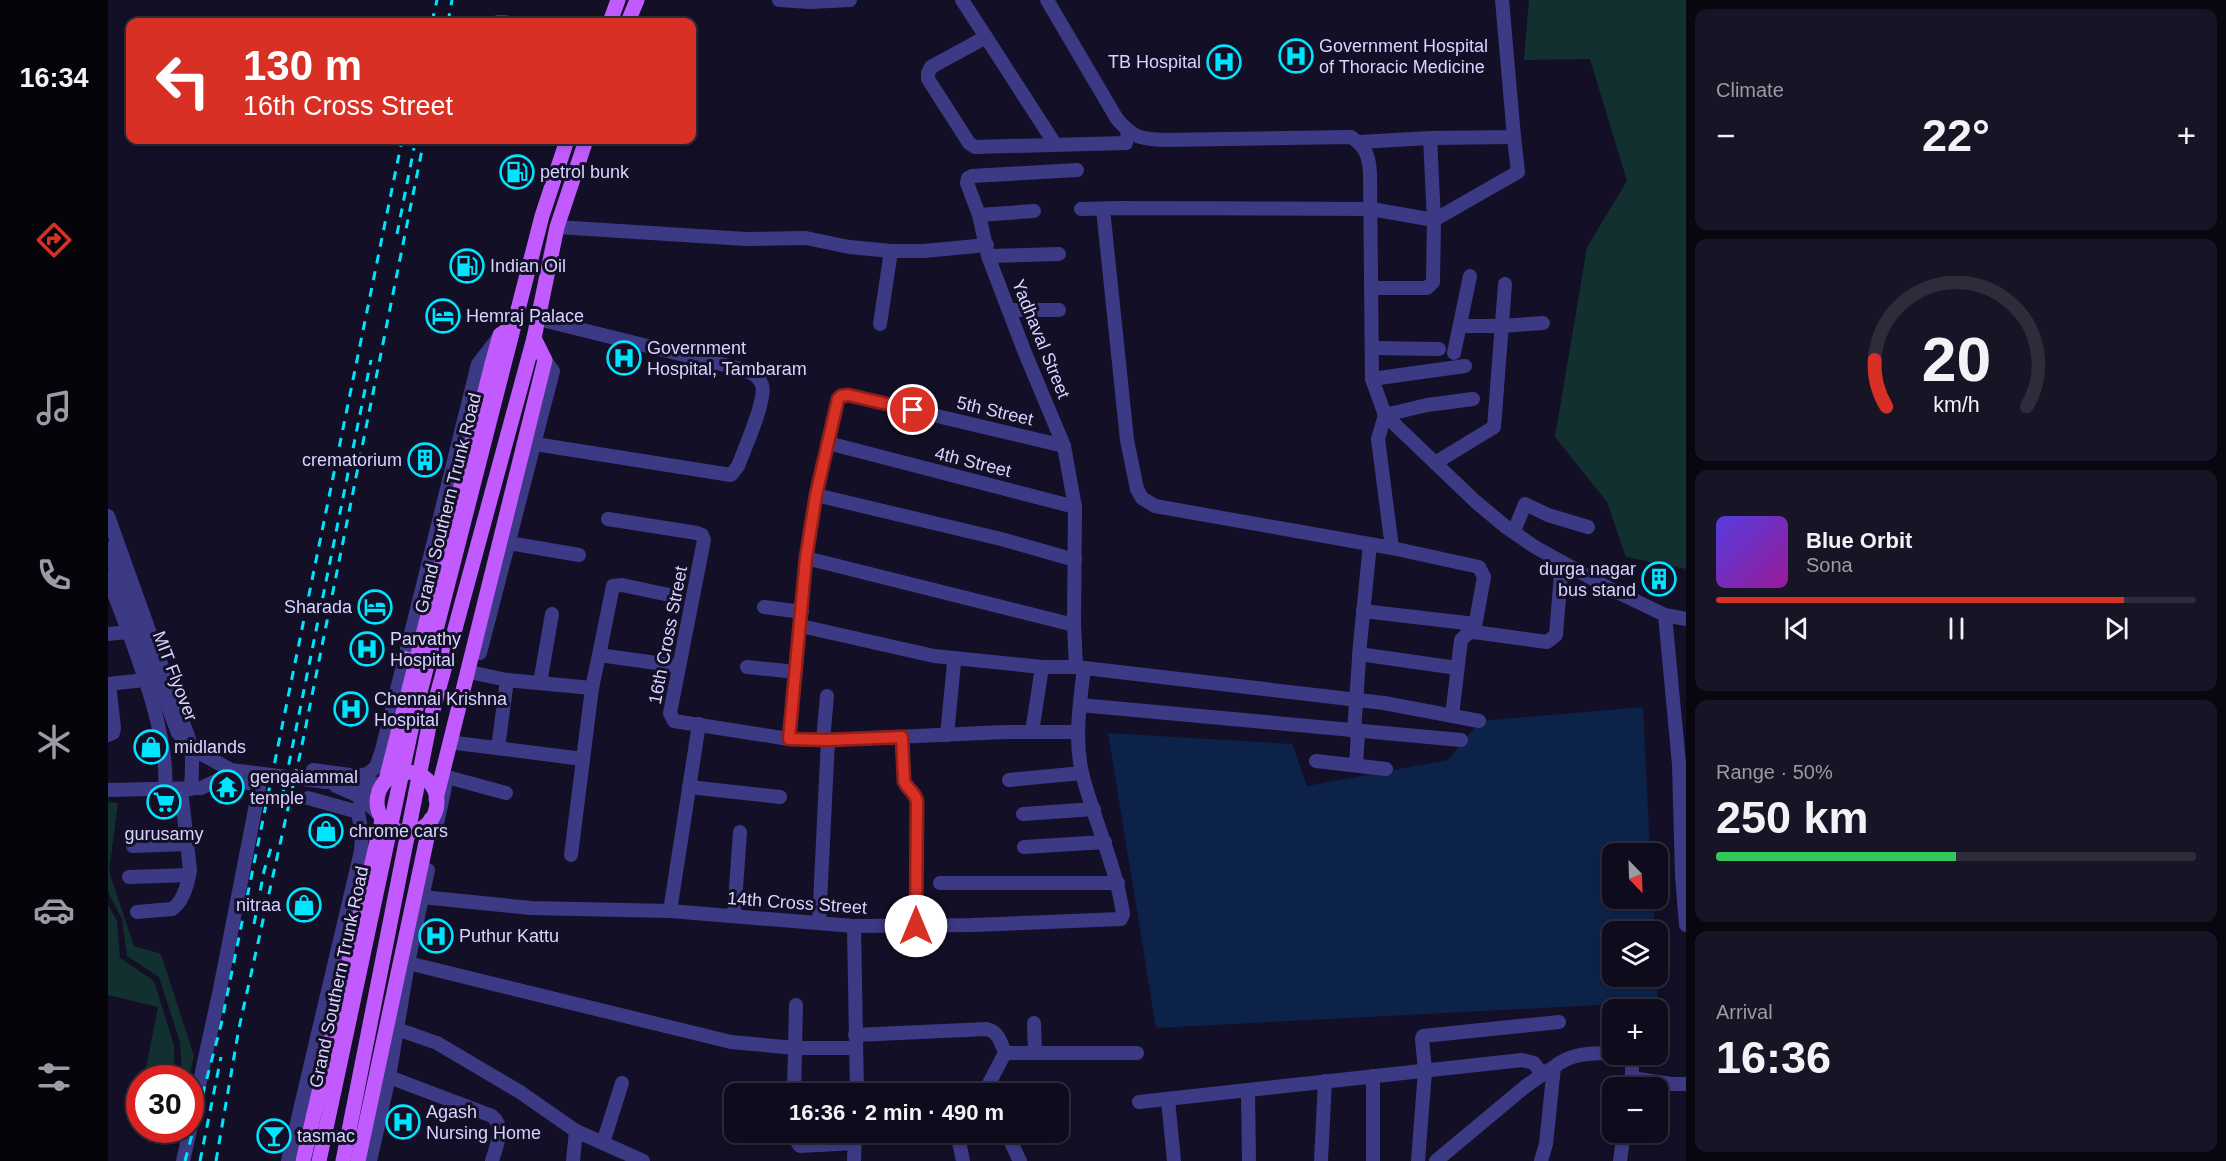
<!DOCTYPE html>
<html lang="en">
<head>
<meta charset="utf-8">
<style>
	body { margin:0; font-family:Helvetica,sans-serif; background:#171425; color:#f1f3f6; height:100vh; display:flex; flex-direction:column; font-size:22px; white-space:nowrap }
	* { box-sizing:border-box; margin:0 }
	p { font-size:20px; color:#9b9ba3 }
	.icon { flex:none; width:33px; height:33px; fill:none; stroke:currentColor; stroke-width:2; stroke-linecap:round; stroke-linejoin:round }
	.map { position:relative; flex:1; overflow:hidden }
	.panel { display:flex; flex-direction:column; gap:9px; padding:9px; background:#08060f; width:540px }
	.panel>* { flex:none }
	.banner { position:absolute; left:18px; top:18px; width:570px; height:126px; border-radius:12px; box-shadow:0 3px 9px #0003,0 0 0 2px #2e2b3b; background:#d93025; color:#fff; overflow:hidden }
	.needle { width:39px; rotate:157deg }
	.tools { position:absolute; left:1494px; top:843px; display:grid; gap:12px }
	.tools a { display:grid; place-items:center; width:66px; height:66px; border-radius:12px; background:#0e0b1c; box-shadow:0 3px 9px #0003,0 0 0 2px #2e2b3b; font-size:30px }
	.speed { position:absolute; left:18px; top:1065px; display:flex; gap:12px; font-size:30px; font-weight:700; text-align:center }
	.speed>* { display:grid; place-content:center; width:78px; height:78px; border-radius:50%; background:#0e0b1c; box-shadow:0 3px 9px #0003,0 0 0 2px #2e2b3b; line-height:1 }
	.speed .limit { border:9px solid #d22; background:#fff; color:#111 }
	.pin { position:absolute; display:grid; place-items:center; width:51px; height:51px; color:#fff; margin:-26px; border:3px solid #fff; border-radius:50%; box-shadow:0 2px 6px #0007 }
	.me { position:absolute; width:66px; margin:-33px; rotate:0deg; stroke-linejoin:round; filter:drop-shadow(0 0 4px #0008) }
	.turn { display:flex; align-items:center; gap:21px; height:126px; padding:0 18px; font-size:27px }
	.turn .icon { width:78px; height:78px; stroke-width:2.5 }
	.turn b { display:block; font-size:42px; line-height:51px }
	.big { font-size:45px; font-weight:600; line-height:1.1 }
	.panel .widget { flex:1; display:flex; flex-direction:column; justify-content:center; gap:9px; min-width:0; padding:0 21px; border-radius:12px; background:#171425 }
	.panel .dial { align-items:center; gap:0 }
	.dial svg { height:156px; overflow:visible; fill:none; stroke:#2e2b3b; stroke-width:7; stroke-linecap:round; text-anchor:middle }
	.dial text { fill:#f1f3f6; stroke:none }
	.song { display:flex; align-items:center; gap:18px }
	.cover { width:72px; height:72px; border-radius:9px; background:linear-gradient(135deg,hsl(250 70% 55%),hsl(300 70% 35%)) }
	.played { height:6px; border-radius:3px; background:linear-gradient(90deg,#d93025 85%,#2e2b3b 85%) }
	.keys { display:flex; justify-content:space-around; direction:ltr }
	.heat { display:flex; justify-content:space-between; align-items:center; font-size:33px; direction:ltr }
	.charge { height:9px; border-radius:4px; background:linear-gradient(90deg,#34c759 50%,#2e2b3b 0) }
	.trip { position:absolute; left:616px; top:1083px; width:345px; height:60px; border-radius:12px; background:#0e0b1c; box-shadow:0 3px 9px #0003,0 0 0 2px #2e2b3b; font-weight:600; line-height:60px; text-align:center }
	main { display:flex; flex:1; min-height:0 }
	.dock { display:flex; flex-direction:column; width:108px; justify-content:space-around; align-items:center; background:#06040b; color:#9b9ba3 }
	.dock .icon { width:42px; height:42px }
	.dock .selected { color:#d93025 }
	.dock b { font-size:27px; color:#f1f3f6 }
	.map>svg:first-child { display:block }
	.green { fill:#12302f }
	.water { fill:#0c2248 }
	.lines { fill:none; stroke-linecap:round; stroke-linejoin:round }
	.minor { stroke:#3d3a85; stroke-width:14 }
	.major { stroke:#c25bff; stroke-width:15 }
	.rail { stroke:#00e5ff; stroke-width:3; stroke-dasharray:9 8; stroke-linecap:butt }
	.minor-bridge { stroke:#3d3a85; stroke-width:14 }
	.major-bridge { stroke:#c25bff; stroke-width:15 }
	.route-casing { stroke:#8d1f18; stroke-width:15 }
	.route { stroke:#d93025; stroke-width:10 }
	.labels { text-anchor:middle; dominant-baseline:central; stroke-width:6; stroke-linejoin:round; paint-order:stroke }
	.poi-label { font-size:18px; fill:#d9d4ff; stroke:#130f26; text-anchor:start }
	.street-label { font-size:18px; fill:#d9d4ff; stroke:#130f26 }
</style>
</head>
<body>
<main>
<nav class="dock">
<b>16:34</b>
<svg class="icon selected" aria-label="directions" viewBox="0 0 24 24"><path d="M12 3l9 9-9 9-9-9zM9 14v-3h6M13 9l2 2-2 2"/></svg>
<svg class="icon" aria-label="music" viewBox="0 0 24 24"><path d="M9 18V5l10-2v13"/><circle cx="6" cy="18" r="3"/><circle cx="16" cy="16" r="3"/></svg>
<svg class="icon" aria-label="phone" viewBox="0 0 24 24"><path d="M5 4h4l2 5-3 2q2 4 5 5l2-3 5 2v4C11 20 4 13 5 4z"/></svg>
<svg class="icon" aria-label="climate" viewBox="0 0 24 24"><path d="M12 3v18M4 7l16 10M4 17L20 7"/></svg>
<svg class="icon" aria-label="car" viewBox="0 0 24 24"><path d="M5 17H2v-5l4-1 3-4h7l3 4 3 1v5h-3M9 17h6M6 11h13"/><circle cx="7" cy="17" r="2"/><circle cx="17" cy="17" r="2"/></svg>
<svg class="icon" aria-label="filters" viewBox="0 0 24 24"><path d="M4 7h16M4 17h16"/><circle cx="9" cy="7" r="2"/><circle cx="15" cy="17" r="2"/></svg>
</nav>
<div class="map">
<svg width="1578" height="1161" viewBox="0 0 1578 1161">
	<rect width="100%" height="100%" fill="#130f26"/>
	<g class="green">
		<polygon points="1421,0 1578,0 1578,569 1518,557 1499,502 1447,437 1479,247 1519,181 1482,59 1416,60"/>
		<polygon points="0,802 10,803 1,871 26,946 53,954 86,1056 81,1078 74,1078 72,1042 51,977 19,956 14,919 0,892"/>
		<polygon points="0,905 9,921 12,958 46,981 66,1045 67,1078 36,1078 50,1007 0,995"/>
	</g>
	<polygon class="water" points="1535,707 1542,853 1504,854 1504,898 1545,899 1547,931 1504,932 1504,976 1549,977 1550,1002 1048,1028 1000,733 1184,744 1199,786 1340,760 1372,721"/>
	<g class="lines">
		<g class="minor">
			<polyline points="671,0 702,2 742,0"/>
			<polyline points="854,0 947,144"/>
			<path d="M939,0L1009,119C1025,138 1033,139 1057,140L1243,137C1258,147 1261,156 1262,173L1264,379L1277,415L1368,502L1398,527L1427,547L1501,588L1557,615L1578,619"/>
			<polyline points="390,22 397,22"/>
			<polyline points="878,37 823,67 820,73 820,79 861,143 867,147 1018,143 1020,132"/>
			<polyline points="1252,142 1322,138 1406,137 1394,0"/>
			<polyline points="973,209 1009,208 1263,209 1326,220 1410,172 1406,137"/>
			<polyline points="995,209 1019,440 1029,489 1034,498 1047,506 1284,548 1371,567 1376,577 1366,632"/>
			<polyline points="871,215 926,211"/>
			<polyline points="449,227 638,239 698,238 741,247 783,251 816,251 879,245"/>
			<polyline points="880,256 951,254"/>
			<polyline points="1263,288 1319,288 1325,282 1326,220 1322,138"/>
			<polyline points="901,310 951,310"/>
			<polyline points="772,324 783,251"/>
			<polyline points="1352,326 1393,326 1435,323"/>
			<polyline points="1264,348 1331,349"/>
			<polyline points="1346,353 1362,276"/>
			<polyline points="1264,379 1357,366"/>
			<polyline points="720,443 967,507"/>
			<path d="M427,444L623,475L630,466C636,450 659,399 654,385C651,376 645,374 637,370L430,319"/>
			<polyline points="1327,463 1386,427 1397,284"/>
			<polyline points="708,495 893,539 967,560"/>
			<path d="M0,516L72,717C86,744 85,759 83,789"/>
			<polyline points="500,519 589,533 594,535 596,540 562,713 566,721 681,739 720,740 897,732 969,732"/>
			<polyline points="1406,531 1417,504 1440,515 1480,527"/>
			<polyline points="401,543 471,555"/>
			<polyline points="1284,548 1270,439 1277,415 1319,405 1365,399"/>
			<polyline points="698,558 966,625"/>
			<path d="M0,577C21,636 62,728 57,790"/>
			<polyline points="656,607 694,612"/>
			<polyline points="1255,611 1367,624"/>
			<polyline points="1557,615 1571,764 1574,876 1578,925"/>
			<polyline points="693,626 826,656 934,667 968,667 1276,703 1371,721"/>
			<polyline points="0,634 20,632"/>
			<polyline points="372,653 445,371 437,360"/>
			<polyline points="1251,654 1349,668"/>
			<polyline points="491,655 505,586 514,585 566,596"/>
			<polyline points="639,667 688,672"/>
			<polyline points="968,667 966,625 967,507 956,446 917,353 880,256 871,215 859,183 860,178 864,176 969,170"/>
			<polyline points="366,673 399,680 484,688"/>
			<polyline points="432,683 444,614"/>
			<polyline points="0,684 36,680"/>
			<polyline points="972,705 1353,740"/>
			<polyline points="1344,716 1353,640 1360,633 1366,632 1439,642 1448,635 1454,562"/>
			<polyline points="924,732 934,667"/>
			<polyline points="1246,732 1252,644 1262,544"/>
			<polyline points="0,735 5,733 6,728 1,684"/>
			<polyline points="839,735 846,663"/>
			<path d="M794,737L796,781C799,789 807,792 809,801L808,926"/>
			<polyline points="681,739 698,558 708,495 730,399 740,395 956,446"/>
			<polyline points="715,740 719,696"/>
			<polyline points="348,743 475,759"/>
			<polyline points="390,748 399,680"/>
			<polyline points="1208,761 1278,769"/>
			<polyline points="1248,765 1250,732"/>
			<polyline points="205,770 249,776 260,774"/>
			<polyline points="339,777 398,793"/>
			<polyline points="901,780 974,773"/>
			<polyline points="581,787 672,797"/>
			<polyline points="0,790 93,788 114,778 150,785 151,789 112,989 82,1127"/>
			<polyline points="200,798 250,812"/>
			<polyline points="915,814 986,809"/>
			<polyline points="327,833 337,787"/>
			<polyline points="25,846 79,844"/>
			<polyline points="916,847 997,842"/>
			<polyline points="463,855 484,688 491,655 570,666"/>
			<polyline points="21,877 81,875"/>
			<polyline points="832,883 1010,883"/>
			<path d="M314,897L423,908L562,911L746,926L865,925L1013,919L1015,914C1008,865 986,821 974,773C966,738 972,703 976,668"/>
			<polyline points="562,911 591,724"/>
			<path d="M29,912L64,909C75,902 80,883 82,870L73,789"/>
			<polyline points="626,916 632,832"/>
			<polyline points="711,923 720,740"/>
			<polyline points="746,926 749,1094"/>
			<polyline points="300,963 623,1042 687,1048 747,1048"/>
			<polyline points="926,1023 927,1053"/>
			<polyline points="289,1029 329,1043 412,1092 468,1131 535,1161"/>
			<path d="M747,1035L879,1029C891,1032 893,1043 897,1053"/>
			<polyline points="1521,1054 1524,1061 1524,1078 1563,1084 1578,1084"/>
			<polyline points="1265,1076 1265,1161"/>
			<path d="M281,1077L384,1116C398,1127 388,1146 384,1161"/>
			<polyline points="1140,1091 1141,1161"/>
			<polyline points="686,1094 688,1005"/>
			<polyline points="775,1094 877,1091"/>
			<polyline points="878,1094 877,1091 897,1053 1029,1053"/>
			<polyline points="1060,1099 1066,1161"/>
			<polyline points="1031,1102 1414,1060 1426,1063 1434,1074"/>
			<polyline points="686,1132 687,1139 692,1146 747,1143"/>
			<polyline points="849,1132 855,1161"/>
			<polyline points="898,1132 912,1161"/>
			<polyline points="495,1143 514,1083"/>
			<polyline points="75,1161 82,1130"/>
			<polyline points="180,1161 253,851 254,835 250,812 260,774 268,767 274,750 370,364 391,337"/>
			<polyline points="262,1161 281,1077 300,963 320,870"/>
			<polyline points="465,1161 468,1131"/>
			<polyline points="746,1161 747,1132"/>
			<polyline points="1213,1161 1217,1081"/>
			<polyline points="1310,1161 1317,1071 1314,1039 1315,1036 1451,1022"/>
			<polyline points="1328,1161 1418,1086 1441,1070"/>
			<path d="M1433,1161L1438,1144L1446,1067C1464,1052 1483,1054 1504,1053"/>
			<polyline points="1512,1161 1516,1132"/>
		</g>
		<g class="major">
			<polyline points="502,22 510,0"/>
			<polyline points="520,22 529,0"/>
			<polyline points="384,364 392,335 405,326"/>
			<polyline points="295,658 319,664"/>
			<polyline points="328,799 437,360 426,338"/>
			<polyline points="195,1161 274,820"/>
			<polyline points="211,1161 306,716 434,216 459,140"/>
			<polyline points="235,1161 322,721 426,338 449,227 478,140"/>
			<polyline points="250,1161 323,819"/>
		</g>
		<g class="rail">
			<polyline points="324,22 329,0"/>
			<polyline points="340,22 344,0"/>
			<polyline points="289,234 306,148"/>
			<polyline points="174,798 263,360"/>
			<polyline points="146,924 156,871 163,848"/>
			<polyline points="77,1161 113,1025 294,140"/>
			<polyline points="92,1161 113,1057"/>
			<polyline points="108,1161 131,1028 193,750 316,140"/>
		</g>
		<g class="minor-bridge">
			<polyline points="0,548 70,733 86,750 123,770 218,782 275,784"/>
			<polyline points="228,786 251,796 271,814"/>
		</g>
		<g class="major-bridge">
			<circle cx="299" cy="802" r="30"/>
			<polyline points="278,780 384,364"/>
		</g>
	</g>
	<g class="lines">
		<defs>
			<path id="route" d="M805,410L740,395L733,396L730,399L708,495L698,558L681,739L720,740L794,737L796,781C799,789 807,792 809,801L808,926"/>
		</defs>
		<use href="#route" class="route-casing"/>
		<use href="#route" class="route"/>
	</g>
	<defs>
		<symbol id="hospital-ring" viewBox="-11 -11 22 22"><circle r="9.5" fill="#130f26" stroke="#00e5ff" stroke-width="1.5"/><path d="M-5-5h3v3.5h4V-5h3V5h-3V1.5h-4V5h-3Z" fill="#00e5ff"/></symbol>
		<symbol id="fuel-ring" viewBox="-11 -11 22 22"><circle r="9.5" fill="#130f26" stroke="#00e5ff" stroke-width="1.5"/><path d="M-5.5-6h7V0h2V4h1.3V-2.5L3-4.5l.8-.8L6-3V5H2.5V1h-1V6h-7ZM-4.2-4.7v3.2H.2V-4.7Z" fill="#00e5ff"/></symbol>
		<symbol id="hotel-ring" viewBox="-11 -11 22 22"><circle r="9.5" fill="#130f26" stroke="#00e5ff" stroke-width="1.5"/><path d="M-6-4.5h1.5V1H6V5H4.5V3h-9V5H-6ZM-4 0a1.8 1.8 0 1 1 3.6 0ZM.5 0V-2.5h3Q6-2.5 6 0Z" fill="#00e5ff"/></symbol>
		<symbol id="building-ring" viewBox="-11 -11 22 22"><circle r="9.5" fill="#130f26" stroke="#00e5ff" stroke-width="1.5"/><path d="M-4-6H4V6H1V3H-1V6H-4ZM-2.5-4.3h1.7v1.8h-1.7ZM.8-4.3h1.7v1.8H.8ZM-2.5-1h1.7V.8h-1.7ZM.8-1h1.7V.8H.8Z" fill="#00e5ff"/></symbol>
		<symbol id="shop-ring" viewBox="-11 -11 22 22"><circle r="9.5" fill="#130f26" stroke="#00e5ff" stroke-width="1.5"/><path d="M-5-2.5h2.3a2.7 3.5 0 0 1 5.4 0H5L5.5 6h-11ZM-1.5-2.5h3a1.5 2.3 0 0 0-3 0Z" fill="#00e5ff"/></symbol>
		<symbol id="temple-ring" viewBox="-11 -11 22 22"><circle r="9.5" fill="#130f26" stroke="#00e5ff" stroke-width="1.5"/><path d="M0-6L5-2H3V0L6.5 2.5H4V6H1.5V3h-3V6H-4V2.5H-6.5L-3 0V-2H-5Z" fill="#00e5ff"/></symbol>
		<symbol id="supermarket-ring" viewBox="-11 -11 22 22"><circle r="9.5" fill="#130f26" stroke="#00e5ff" stroke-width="1.5"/><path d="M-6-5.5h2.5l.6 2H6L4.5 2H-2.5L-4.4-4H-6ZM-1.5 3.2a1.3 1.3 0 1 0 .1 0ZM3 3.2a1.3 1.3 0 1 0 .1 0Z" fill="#00e5ff"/></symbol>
		<symbol id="bar-ring" viewBox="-11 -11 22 22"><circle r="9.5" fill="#130f26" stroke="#00e5ff" stroke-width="1.5"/><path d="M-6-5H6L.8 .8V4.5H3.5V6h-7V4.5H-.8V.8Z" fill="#00e5ff"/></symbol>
	</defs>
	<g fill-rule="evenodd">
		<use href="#hospital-ring" x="1169" y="37" width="38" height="38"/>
		<use href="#hospital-ring" x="1097" y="43" width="38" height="38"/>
		<use href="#fuel-ring" x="390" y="153" width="38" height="38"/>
		<use href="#fuel-ring" x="340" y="247" width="38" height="38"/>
		<use href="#hotel-ring" x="316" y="297" width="38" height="38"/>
		<use href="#hospital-ring" x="497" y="339" width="38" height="38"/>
		<use href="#building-ring" x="298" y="441" width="38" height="38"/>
		<use href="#building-ring" x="1532" y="560" width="38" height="38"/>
		<use href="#hotel-ring" x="248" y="588" width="38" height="38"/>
		<use href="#hospital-ring" x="240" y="630" width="38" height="38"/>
		<use href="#hospital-ring" x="224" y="690" width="38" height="38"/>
		<use href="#shop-ring" x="24" y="728" width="38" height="38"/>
		<use href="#temple-ring" x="100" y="768" width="38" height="38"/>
		<use href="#supermarket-ring" x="37" y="783" width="38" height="38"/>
		<use href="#shop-ring" x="199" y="812" width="38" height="38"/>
		<use href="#shop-ring" x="177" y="886" width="38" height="38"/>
		<use href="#hospital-ring" x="309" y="917" width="38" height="38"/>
		<use href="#hospital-ring" x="276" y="1103" width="38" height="38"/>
		<use href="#bar-ring" x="147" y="1117" width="38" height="38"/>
	</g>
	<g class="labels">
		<g class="poi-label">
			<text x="1211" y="46">Government Hospital<tspan x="1211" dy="21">of Thoracic Medicine</tspan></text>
			<text x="1093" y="62" text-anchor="end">TB Hospital</text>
			<text x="432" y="172">petrol bunk</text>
			<text x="382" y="266">Indian Oil</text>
			<text x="358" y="316">Hemraj Palace</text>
			<text x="539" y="348">Government<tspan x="539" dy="21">Hospital, Tambaram</tspan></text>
			<text x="294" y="460" text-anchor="end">crematorium</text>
			<text x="1528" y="569" text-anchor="end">durga nagar<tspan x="1528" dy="21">bus stand</tspan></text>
			<text x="244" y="607" text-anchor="end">Sharada</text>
			<text x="282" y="639">Parvathy<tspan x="282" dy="21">Hospital</tspan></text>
			<text x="266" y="699">Chennai Krishna<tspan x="266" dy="21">Hospital</tspan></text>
			<text x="66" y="747">midlands</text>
			<text x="142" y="777">gengaiammal<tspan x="142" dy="21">temple</tspan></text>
			<text x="241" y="831">chrome cars</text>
			<text x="56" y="834" text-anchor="middle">gurusamy</text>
			<text x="173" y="905" text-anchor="end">nitraa</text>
			<text x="351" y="936">Puthur Kattu</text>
			<text x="318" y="1112">Agash<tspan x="318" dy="21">Nursing Home</tspan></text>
			<text x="189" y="1136">tasmac</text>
		</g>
		<g class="street-label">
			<text transform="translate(933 339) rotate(68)">Yadhaval Street</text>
			<text transform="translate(887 411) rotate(13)">5th Street</text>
			<text transform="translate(865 462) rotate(14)">4th Street</text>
			<text transform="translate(340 503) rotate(-76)">Grand Southern Trunk Road</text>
			<text transform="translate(560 635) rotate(-79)">16th Cross Street</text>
			<text transform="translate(67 676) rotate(69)">MIT Flyover</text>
			<text transform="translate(689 903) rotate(4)">14th Cross Street</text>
			<text transform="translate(231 977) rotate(-78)">Grand Southern Trunk Road</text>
		</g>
	</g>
</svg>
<div class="tools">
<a><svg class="needle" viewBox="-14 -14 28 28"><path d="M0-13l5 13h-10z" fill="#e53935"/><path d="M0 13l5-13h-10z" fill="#9b9ba3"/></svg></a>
<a><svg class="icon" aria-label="layers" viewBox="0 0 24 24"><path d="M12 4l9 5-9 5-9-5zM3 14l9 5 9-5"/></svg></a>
<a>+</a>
<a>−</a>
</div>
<div class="speed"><div class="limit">30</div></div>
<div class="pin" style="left:805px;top:410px;background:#d93025"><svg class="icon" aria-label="arrive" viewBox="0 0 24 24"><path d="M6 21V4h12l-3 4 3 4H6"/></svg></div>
<svg class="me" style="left:808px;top:926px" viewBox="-20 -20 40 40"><circle r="19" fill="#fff"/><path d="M0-13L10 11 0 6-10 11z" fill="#d93025"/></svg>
<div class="trip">16:36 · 2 min · 490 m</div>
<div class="banner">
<div class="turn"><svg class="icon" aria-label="left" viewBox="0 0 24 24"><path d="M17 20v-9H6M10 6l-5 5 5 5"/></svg><div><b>130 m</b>16th Cross Street</div></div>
</div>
</div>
<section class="panel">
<div class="widget"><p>Climate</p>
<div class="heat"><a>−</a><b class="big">22°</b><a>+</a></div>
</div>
<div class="widget dial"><svg viewBox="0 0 100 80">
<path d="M14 69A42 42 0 1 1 86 69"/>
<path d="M14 69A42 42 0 0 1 8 45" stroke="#d93025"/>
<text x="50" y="56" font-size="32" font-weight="700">20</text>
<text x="50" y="72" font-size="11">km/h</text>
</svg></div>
<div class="widget">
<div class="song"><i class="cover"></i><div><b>Blue Orbit</b><p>Sona</p></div></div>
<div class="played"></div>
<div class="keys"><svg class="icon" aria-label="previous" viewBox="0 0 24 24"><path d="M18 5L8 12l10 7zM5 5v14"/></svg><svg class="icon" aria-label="pause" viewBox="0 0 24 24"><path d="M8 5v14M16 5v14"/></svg><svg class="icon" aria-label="next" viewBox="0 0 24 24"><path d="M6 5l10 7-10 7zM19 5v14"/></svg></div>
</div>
<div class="widget"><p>Range · 50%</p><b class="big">250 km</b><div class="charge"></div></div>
<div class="widget"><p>Arrival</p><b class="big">16:36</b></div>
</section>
</main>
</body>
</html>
